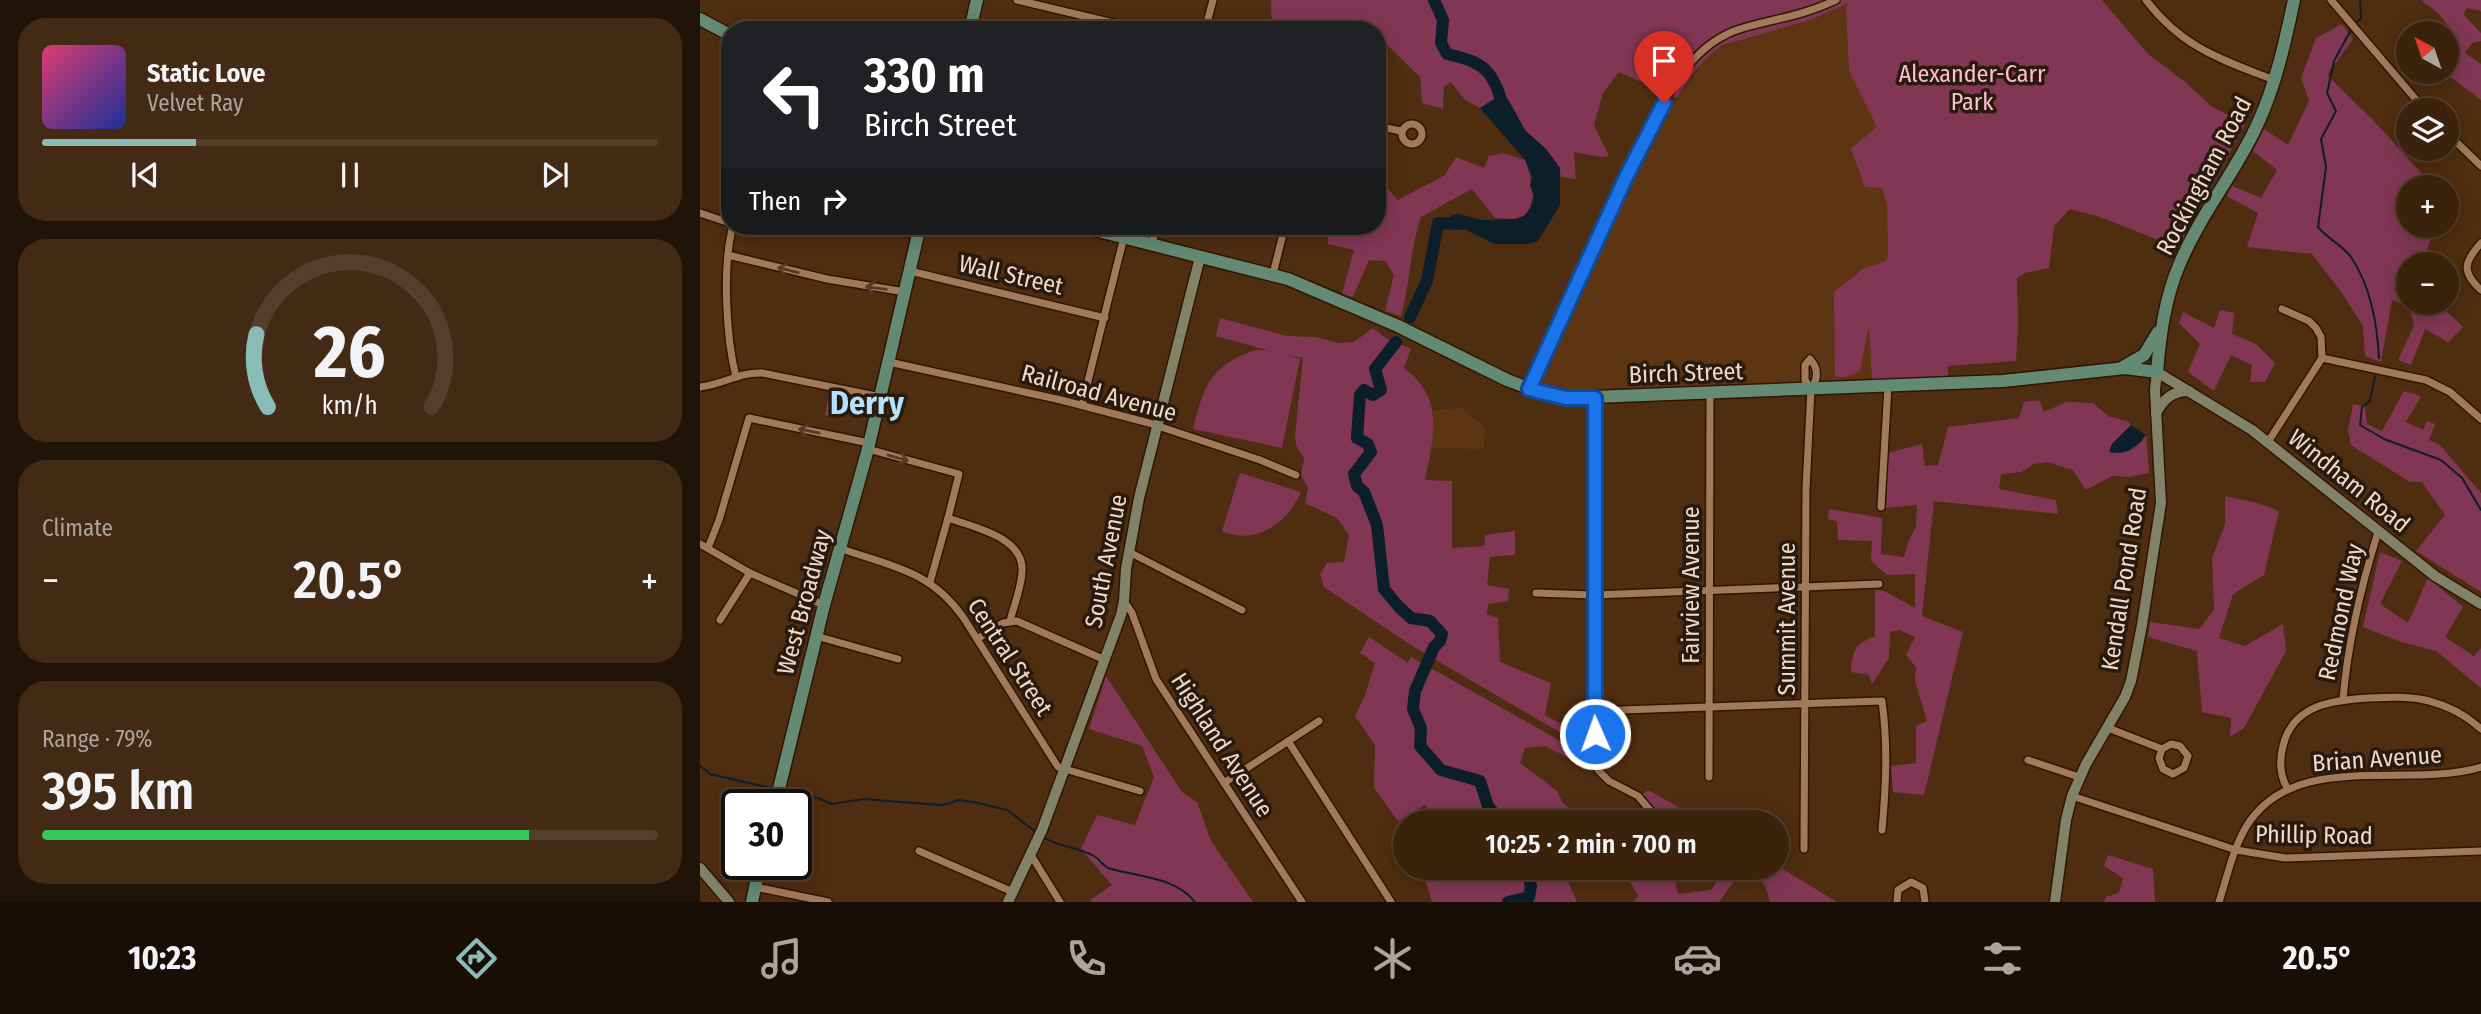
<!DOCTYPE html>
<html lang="en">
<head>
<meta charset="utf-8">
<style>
	body { margin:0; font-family:"Fira Sans Condensed",sans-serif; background:#422a15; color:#f1f3f6; height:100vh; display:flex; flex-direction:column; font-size:26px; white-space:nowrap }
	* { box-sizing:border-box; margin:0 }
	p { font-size:23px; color:#aca49d }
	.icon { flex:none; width:38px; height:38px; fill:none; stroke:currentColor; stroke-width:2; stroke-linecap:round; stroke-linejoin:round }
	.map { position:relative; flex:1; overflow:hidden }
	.drawer { display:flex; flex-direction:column; gap:18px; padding:18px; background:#201307; width:700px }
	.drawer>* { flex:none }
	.top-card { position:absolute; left:21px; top:21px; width:665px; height:214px; border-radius:28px; box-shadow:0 4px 18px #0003,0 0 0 2px #543f2d; background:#202124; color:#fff; overflow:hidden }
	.needle { width:46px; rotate:320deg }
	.buttons { position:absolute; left:1696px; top:21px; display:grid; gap:14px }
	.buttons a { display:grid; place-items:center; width:63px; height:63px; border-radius:50%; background:#3b220c; box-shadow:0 4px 18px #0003,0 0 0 2px #543f2d; font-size:35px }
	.speed { position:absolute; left:21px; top:789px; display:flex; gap:14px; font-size:35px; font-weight:700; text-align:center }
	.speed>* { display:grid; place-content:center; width:91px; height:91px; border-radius:50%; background:#3b220c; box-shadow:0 4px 18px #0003,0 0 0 2px #543f2d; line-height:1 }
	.speed .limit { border:4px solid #111; border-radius:10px; background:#fff; color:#111 }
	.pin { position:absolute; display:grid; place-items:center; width:60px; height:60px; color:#fff; margin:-72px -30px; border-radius:50% 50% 50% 0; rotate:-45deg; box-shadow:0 0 7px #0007 }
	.pin .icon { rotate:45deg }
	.me { position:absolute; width:77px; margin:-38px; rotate:358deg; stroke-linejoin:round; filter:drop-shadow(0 0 5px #0008) }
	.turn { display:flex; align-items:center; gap:24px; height:147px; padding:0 28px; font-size:32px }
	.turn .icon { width:91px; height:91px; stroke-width:2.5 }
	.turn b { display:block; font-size:49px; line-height:60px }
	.then { display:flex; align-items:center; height:66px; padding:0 28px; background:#0003; gap:14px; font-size:26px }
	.big { font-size:52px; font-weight:600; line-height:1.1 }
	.drawer .tile { flex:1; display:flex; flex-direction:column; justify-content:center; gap:10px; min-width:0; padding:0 24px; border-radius:28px; background:#422a15 }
	.drawer .dial { align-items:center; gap:0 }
	.dial svg { height:182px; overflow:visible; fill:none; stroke:#543f2d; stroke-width:7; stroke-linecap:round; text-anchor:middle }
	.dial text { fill:#f1f3f6; stroke:none }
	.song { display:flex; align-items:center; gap:21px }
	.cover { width:84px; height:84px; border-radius:10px; background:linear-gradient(135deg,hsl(340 70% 55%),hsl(230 70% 35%)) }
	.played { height:7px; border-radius:4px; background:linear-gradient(90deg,#8bbbb9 25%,#543f2d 25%) }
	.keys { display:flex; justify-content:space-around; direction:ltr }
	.heat { display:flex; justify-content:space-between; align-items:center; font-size:38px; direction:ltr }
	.charge { height:10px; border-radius:5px; background:linear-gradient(90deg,#34c759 79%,#543f2d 0) }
	.trip { position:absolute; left:693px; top:810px; width:396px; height:70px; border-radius:35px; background:#3b220c; box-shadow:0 4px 18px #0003,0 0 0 2px #543f2d; font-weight:600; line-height:70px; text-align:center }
	.tabs { display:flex; height:112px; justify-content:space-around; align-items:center; background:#180e05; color:#aca49d }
	.tabs .icon { width:49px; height:49px }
	.tabs .active { color:#8bbbb9 }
	.tabs b { font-size:32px; color:#f1f3f6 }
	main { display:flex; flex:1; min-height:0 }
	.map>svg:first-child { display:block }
	.built { fill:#5d3512 }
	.green { fill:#813754 }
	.water { fill:#0c1e29 }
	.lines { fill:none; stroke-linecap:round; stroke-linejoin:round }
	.stream { stroke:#0c1e29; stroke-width:2 }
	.river { stroke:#0c1e29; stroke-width:12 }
	.street-casing { stroke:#2f1602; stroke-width:10 }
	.secondary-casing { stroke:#2f1602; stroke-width:13 }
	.primary-casing { stroke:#2f1602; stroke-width:15 }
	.street { stroke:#a17a5c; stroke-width:7 }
	.secondary { stroke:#828268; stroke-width:10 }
	.primary { stroke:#648a73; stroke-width:12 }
	.oneway { stroke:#533c29 }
	.route-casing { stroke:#114b97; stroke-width:18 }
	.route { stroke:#1a73e8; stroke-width:12 }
	.labels { text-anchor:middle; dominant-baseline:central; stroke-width:7; stroke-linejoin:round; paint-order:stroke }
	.park-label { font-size:24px; fill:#fdbed2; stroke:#291a0e }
	.street-label { font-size:24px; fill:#efd9c9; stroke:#291a0e }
	.district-label { font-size:32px; font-weight:bold; fill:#b6e1fe; stroke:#291a0e }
</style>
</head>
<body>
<main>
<section class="drawer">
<div class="tile">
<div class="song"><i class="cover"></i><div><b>Static Love</b><p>Velvet Ray</p></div></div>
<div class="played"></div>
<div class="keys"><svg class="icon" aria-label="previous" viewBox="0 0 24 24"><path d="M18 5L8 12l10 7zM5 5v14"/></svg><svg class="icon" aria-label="pause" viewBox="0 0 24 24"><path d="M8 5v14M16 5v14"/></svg><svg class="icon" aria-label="next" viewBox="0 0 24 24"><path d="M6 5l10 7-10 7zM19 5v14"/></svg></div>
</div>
<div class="tile dial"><svg viewBox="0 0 100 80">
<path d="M14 69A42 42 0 1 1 86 69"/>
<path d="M14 69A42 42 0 0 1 9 37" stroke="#8bbbb9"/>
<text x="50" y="56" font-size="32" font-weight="700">26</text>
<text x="50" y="72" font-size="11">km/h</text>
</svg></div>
<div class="tile"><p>Climate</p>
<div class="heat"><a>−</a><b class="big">20.5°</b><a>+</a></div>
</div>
<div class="tile"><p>Range · 79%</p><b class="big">395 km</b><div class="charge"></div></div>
</section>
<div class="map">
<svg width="1781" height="902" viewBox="0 0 1781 902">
	<rect width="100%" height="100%" fill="#4f2d10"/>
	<g class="built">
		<polygon points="1154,0 1184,0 1188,256 1168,282 1172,380 870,394 834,386 965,117 1003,62 1012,52 1035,40 1110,20"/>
		<polygon points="762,408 785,428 784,449 732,448 734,410"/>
	</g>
	<g class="green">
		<path d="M571,0H1402L1448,54L1485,82L1511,106L1545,124L1479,248L1400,217L1370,209L1354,226L1349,268L1325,273L1317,278L1318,326L1316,361L1248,366V376L1172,380L1169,325L1160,371L1146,377H1135L1134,292L1163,269L1185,261L1188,256L1187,204L1182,188L1165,187L1151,149L1177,127L1149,71L1146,7L1149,3L1110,20L1023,45C1003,57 990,78 977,98L919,72L903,93L894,125L909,156L900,157L874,152L876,179L861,177C858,154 835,145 824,128C816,117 813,103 802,95L780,108L765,100L751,82L744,87L743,109L722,103L720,77L677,35V30H673L668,25L646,30H572Z"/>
		<polygon points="1721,0 1781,0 1781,11 1767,8 1763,14 1781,33 1781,41 1772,43 1765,53 1781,64 1781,100 1744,72 1746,72 1745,33 1750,28 1738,13"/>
		<polygon points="1642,24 1653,39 1627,75 1674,121 1724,176 1744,187 1708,187 1708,226 1746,226 1747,189 1760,196 1752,227 1733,230 1725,257 1729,264 1708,264 1708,303 1746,303 1747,282 1761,283 1745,310 1763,327 1748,342 1725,329 1711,365 1698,360 1714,326 1709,306 1692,300 1681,362 1665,356 1663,326 1642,293 1612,254 1547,247 1558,213 1527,196 1532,186 1561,198 1577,170 1553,151 1564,129 1588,145 1609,101 1601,78 1616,38"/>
		<path d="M803,153L825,160C831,175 842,213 817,218C810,220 802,218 795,218L772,189L721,217C710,249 710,283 701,316L685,311L694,275L685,261L669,260L653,297L642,294L654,250L628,244L627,228L628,226H677V177L698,200L745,175L756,157L784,168L789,156Z"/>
		<polygon points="1520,310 1534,313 1532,334 1556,344 1575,363 1565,382 1550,382 1552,365 1531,355 1514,391 1488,372 1500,344 1479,323 1483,312 1514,328"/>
		<path d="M520,318L587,336L616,337L638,343L654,342L673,328L684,337L711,349L704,368C745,399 734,435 725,480L752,481V548L784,546L785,535L815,531V555L790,557L787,585L809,589L808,601L788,604L787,614L798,618L800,662L851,683L845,715L888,739L887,748L717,649L624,587L620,574L627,563L644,562L649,535L637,518L605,503L608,488L601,475L604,458L596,445L595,435L603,358L585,355L600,359L582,448L493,429C501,397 507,371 540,356C546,354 554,349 561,350C566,350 572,352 577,353L516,336Z"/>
		<polygon points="1704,391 1721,396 1706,422 1723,430 1727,421 1735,424 1729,440 1740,445 1781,493 1781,592 1716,551 1745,515 1722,482 1710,482 1651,445 1648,430 1653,404 1665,407 1667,424 1682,431"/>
		<polygon points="129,392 169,401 165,417 142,412 140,417 125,415"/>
		<path d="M1339,400L1344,412L1367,402L1393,403L1408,416L1429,422L1431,425L1412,444L1440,443L1446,435L1449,473L1429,477L1412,476L1386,490L1373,470L1347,462L1334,464L1321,472L1301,474L1299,489L1356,500L1358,514L1234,501L1222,616L1263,632L1224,795L1193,792L1191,766L1216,763V726L1227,721L1215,681L1216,667L1206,655L1215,637L1199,630L1190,632L1189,658L1172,684L1169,675L1151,672C1153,649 1154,645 1175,636V590L1184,591L1215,608V574L1187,575L1171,561L1172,541L1138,540L1137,521L1128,519L1129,509L1182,518L1181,554L1204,557L1209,540L1216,527L1217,505L1186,508L1188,453L1222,444L1225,466L1238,465L1248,427L1319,418L1324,402Z"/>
		<path d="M540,473L601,492C588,523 555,546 522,531Z"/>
		<polygon points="1525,496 1557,503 1579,511 1564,575 1533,594 1519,638 1545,646 1583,624 1586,651 1544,728 1530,737 1531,718 1502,712 1497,651 1448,637 1450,622 1499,629 1514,610 1512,558 1525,525"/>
		<polygon points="1680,552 1702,561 1680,604 1708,623 1728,578 1763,607 1745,637 1774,656 1781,648 1781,688 1736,651 1701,642 1663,627"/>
		<polygon points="669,637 708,663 711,657 889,757 892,770 845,746 825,748 820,763 857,791 863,803 881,817 880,822 733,822 725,805 698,821 674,788 675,745 655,716 665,695 675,663 660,653"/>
		<polygon points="406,676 482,792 497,802 511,841 553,902 391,902 390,900 412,885 381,849 397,815 435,825 454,777 442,746 389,729"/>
		<polygon points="948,790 1005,822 964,822 942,795"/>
		<polygon points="1408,855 1453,869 1455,902 1404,902 1406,897 1419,893 1423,878 1404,866"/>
		<polygon points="1076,865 1137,902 1070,902 1065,885 1044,868 1076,868"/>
		<polygon points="722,868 862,868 877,902 732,902"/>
		<polygon points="928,868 946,868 955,872 958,868 972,868 978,894 1011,890 1026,868 1030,868 1038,876 1019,902 933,902 938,896 925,873"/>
	</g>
	<g class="water">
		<polygon points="802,94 808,99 825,130 847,150 860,168 860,205 838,241 829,244 795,244 758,226 747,225 747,220 752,215 759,214 782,220 816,219 824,216 830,208 834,197 830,185 832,176 825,160 780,108"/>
		<path d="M1431,425L1446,435C1437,448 1425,456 1409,452L1412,444Z"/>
	</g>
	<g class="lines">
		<g class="stream">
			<polyline points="1656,23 1661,18 1660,0"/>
			<path d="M1652,28L1634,61L1627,93L1636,111L1621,139L1626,167L1618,227C1627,238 1643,246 1651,257C1671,287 1677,323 1679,358"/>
			<polyline points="1675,376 1670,401 1662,407 1660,425 1684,439 1741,460 1762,478 1781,510"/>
			<polyline points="0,766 10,774 75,789"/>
			<polyline points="84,791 118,798 132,804 164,799 226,804 243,805 259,800 273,802 307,810 336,832"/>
			<path d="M343,837C358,847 378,847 394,856C401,860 403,867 411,869C440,877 475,877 495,902"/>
		</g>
		<g class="river">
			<path d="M734,0L743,20L741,43L747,54C789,63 793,73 805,112"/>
			<polyline points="710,317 727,281 738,223 762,224"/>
			<polyline points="696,342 675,369 681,390 673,395 664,390 660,395 657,438 668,444 671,452 654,474 657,486 664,492 677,525 684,589 699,607 711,618 730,621 742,634 740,641 734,647 715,691 713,709 721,728 720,746 741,770 780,781 788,806 801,822"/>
			<polyline points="808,902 829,897 831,886 826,868"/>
		</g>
		<defs>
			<g id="street">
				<polyline points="317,0 443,30"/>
				<path d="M1446,0C1483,48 1520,59 1574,80"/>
				<polyline points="1631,0 1725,110"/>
				<polyline points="505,30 513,0"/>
				<circle cx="712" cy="134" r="10"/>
				<polyline points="677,126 701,131"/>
				<polyline points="1746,132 1781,166"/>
				<polyline points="0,213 30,223"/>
				<path d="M33,226C22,265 26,337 36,377"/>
				<polyline points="175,226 217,235"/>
				<path d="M1781,243C1764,262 1761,272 1781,290"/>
				<polyline points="452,244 456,226"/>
				<polyline points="28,255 127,279 205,292"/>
				<polyline points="210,271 405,318"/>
				<polyline points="573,274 585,226"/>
				<polyline points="1622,358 1726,380 1750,392 1781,419"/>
				<path d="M1110,359C1119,369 1118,378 1111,389L1105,380V365Z"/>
				<polyline points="189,362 361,400 449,423 560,460 596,475"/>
				<path d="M0,387C22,385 39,372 62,373L181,397"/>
				<path d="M829,389L943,142C966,97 990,43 1043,28C1078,18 1102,16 1136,0"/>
				<polyline points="895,398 893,711 898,770 909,781 938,796 960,822"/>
				<polyline points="382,405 424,237"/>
				<polyline points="1568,442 1622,358 1621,337 1616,328 1609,321 1582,309"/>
				<polyline points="168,449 259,474 248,518"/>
				<polyline points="1181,507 1188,386"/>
				<polyline points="0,544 50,573 124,605"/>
				<polyline points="8,548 19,520 49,418 169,443"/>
				<path d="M139,548C190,566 230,570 263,617L358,767L440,791"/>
				<polyline points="429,552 542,610"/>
				<path d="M230,582L248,518C273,527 325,537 322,572C321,589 314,605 310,621"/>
				<polyline points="836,593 894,595 1179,584"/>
				<polyline points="424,601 432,613 456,679 602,902"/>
				<polyline points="20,620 50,573"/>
				<polyline points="116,636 198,659"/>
				<polyline points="277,639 303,623 317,621 405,660"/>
				<path d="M1643,699C1648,642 1661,586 1678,532"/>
				<path d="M893,711L1182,701C1188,745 1186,786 1182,830"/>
				<polyline points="1408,728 1462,749 1471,744 1480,746 1488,756 1484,768 1473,774 1463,769 1459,758 1462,749"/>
				<polyline points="588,741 691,902"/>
				<polyline points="1328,760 1379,777"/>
				<polyline points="1009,777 1010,393"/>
				<polyline points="524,783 619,721"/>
				<path d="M1587,788C1580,775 1579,761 1583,746C1593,704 1633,700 1670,698C1689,697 1710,696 1729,701C1748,706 1767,716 1781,729"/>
				<polyline points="1372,796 1536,850 1585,858 1781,851"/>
				<polyline points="1104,849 1106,489 1111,389"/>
				<polyline points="219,851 313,892"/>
				<polyline points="331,855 360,902"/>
				<polyline points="55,887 128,902"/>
				<polyline points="1197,902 1198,890 1211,882 1223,888 1225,902"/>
				<path d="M1519,902C1527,877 1533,849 1546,827C1594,748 1707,790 1781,767"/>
			</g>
			<g id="secondary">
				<path d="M1456,413C1464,399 1472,391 1489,391"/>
				<polyline points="0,868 29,902"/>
				<polyline points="308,902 342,830 421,615 424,601 426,569 439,498 500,257"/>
				<polyline points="1355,902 1366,820 1372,796 1386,764 1425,697 1431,681 1442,625 1461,503 1455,390 1457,372 1552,430 1735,576 1781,604"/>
			</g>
			<g id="primary">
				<polyline points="0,19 30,35"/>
				<polyline points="270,30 277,0"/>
				<path d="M379,226L588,279L698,326L807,380L836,391L866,398L1303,381L1425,368L1457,372C1460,335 1465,297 1480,263C1501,213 1536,172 1558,123C1576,84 1585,42 1594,0"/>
				<polyline points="1423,367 1444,355 1458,332"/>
				<polyline points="75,805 124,605 168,449 220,226"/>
				<polyline points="52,902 60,864"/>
			</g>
		</defs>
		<use href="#street" class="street-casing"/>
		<use href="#secondary" class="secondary-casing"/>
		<use href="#primary" class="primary-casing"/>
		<use href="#street" class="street"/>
		<use href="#secondary" class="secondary"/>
		<use href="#primary" class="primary"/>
	</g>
	<defs><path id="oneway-shaft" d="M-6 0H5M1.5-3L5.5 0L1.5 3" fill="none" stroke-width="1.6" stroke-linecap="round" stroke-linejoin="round" transform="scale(1.75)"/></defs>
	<g class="oneway">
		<use href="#oneway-shaft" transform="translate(88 270) rotate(-166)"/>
		<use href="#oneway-shaft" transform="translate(176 288) rotate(-172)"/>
		<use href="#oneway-shaft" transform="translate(109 431) rotate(-168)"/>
		<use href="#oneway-shaft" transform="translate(198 458) rotate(16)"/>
	</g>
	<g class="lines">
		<defs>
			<polyline id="route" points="895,734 895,398 866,398 829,389 926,177 964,103"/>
		</defs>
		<use href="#route" class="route-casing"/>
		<use href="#route" class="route"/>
	</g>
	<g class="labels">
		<g class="park-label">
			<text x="1272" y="74">Alexander-Carr<tspan x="1272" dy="28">Park</tspan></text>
		</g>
		<g class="street-label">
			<text transform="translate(1504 176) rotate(-62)">Rockingham Road</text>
			<text transform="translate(311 275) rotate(13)">Wall Street</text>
			<text transform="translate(986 373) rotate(-2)">Birch Street</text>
			<text transform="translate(399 393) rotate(15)">Railroad Avenue</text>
			<text transform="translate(1649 481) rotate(39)">Windham Road</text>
			<text transform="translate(406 561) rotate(-79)">South Avenue</text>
			<text transform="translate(1424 579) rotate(-81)">Kendall Pond Road</text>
			<text transform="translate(991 585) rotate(-90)">Fairview Avenue</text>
			<text transform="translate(104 602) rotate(-75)">West Broadway</text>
			<text transform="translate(1641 612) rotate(-78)">Redmond Way</text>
			<text transform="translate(1087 619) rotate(-90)">Summit Avenue</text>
			<text transform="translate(310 657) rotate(57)">Central Street</text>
			<text transform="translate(522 745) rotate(57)">Highland Avenue</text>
			<text transform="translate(1677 759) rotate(-4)">Brian Avenue</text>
			<text transform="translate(1614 835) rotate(1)">Phillip Road</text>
		</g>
		<g class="district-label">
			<text x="167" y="403">Derry</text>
		</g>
	</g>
</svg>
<div class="buttons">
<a><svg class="needle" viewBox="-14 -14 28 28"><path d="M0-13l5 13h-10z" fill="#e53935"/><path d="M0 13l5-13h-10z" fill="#aca49d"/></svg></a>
<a><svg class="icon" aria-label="layers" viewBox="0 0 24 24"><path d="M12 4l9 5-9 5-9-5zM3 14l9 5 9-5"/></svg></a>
<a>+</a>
<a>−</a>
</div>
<div class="speed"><div class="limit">30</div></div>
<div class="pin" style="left:964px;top:103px;background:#d93025"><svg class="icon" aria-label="arrive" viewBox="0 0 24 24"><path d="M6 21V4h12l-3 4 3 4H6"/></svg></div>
<svg class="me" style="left:895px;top:734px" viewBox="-20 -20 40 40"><circle r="17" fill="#1a73e8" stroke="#fff" stroke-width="3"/><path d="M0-11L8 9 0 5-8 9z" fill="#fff"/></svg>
<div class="trip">10:25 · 2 min · 700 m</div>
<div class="top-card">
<div class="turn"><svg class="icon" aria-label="left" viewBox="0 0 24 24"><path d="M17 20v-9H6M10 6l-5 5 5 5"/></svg><div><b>330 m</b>Birch Street</div></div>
<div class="then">Then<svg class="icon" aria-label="right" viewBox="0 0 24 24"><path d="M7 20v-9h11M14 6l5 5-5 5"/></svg></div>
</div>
</div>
</main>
<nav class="tabs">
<b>10:23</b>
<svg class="icon active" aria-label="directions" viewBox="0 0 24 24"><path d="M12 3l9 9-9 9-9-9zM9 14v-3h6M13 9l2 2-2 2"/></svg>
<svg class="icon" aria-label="music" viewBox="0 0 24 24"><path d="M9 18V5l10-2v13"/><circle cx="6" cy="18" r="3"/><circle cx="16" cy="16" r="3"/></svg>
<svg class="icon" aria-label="phone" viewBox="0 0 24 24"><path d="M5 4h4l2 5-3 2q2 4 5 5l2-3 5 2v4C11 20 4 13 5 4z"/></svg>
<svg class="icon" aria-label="climate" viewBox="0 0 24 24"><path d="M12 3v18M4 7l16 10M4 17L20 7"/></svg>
<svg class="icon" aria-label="car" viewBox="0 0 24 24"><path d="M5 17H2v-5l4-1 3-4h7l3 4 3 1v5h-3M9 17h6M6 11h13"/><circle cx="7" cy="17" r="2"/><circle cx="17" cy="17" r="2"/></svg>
<svg class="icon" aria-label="filters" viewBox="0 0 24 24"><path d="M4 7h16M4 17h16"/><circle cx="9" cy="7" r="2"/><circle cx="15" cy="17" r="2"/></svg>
<b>20.5°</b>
</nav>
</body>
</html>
